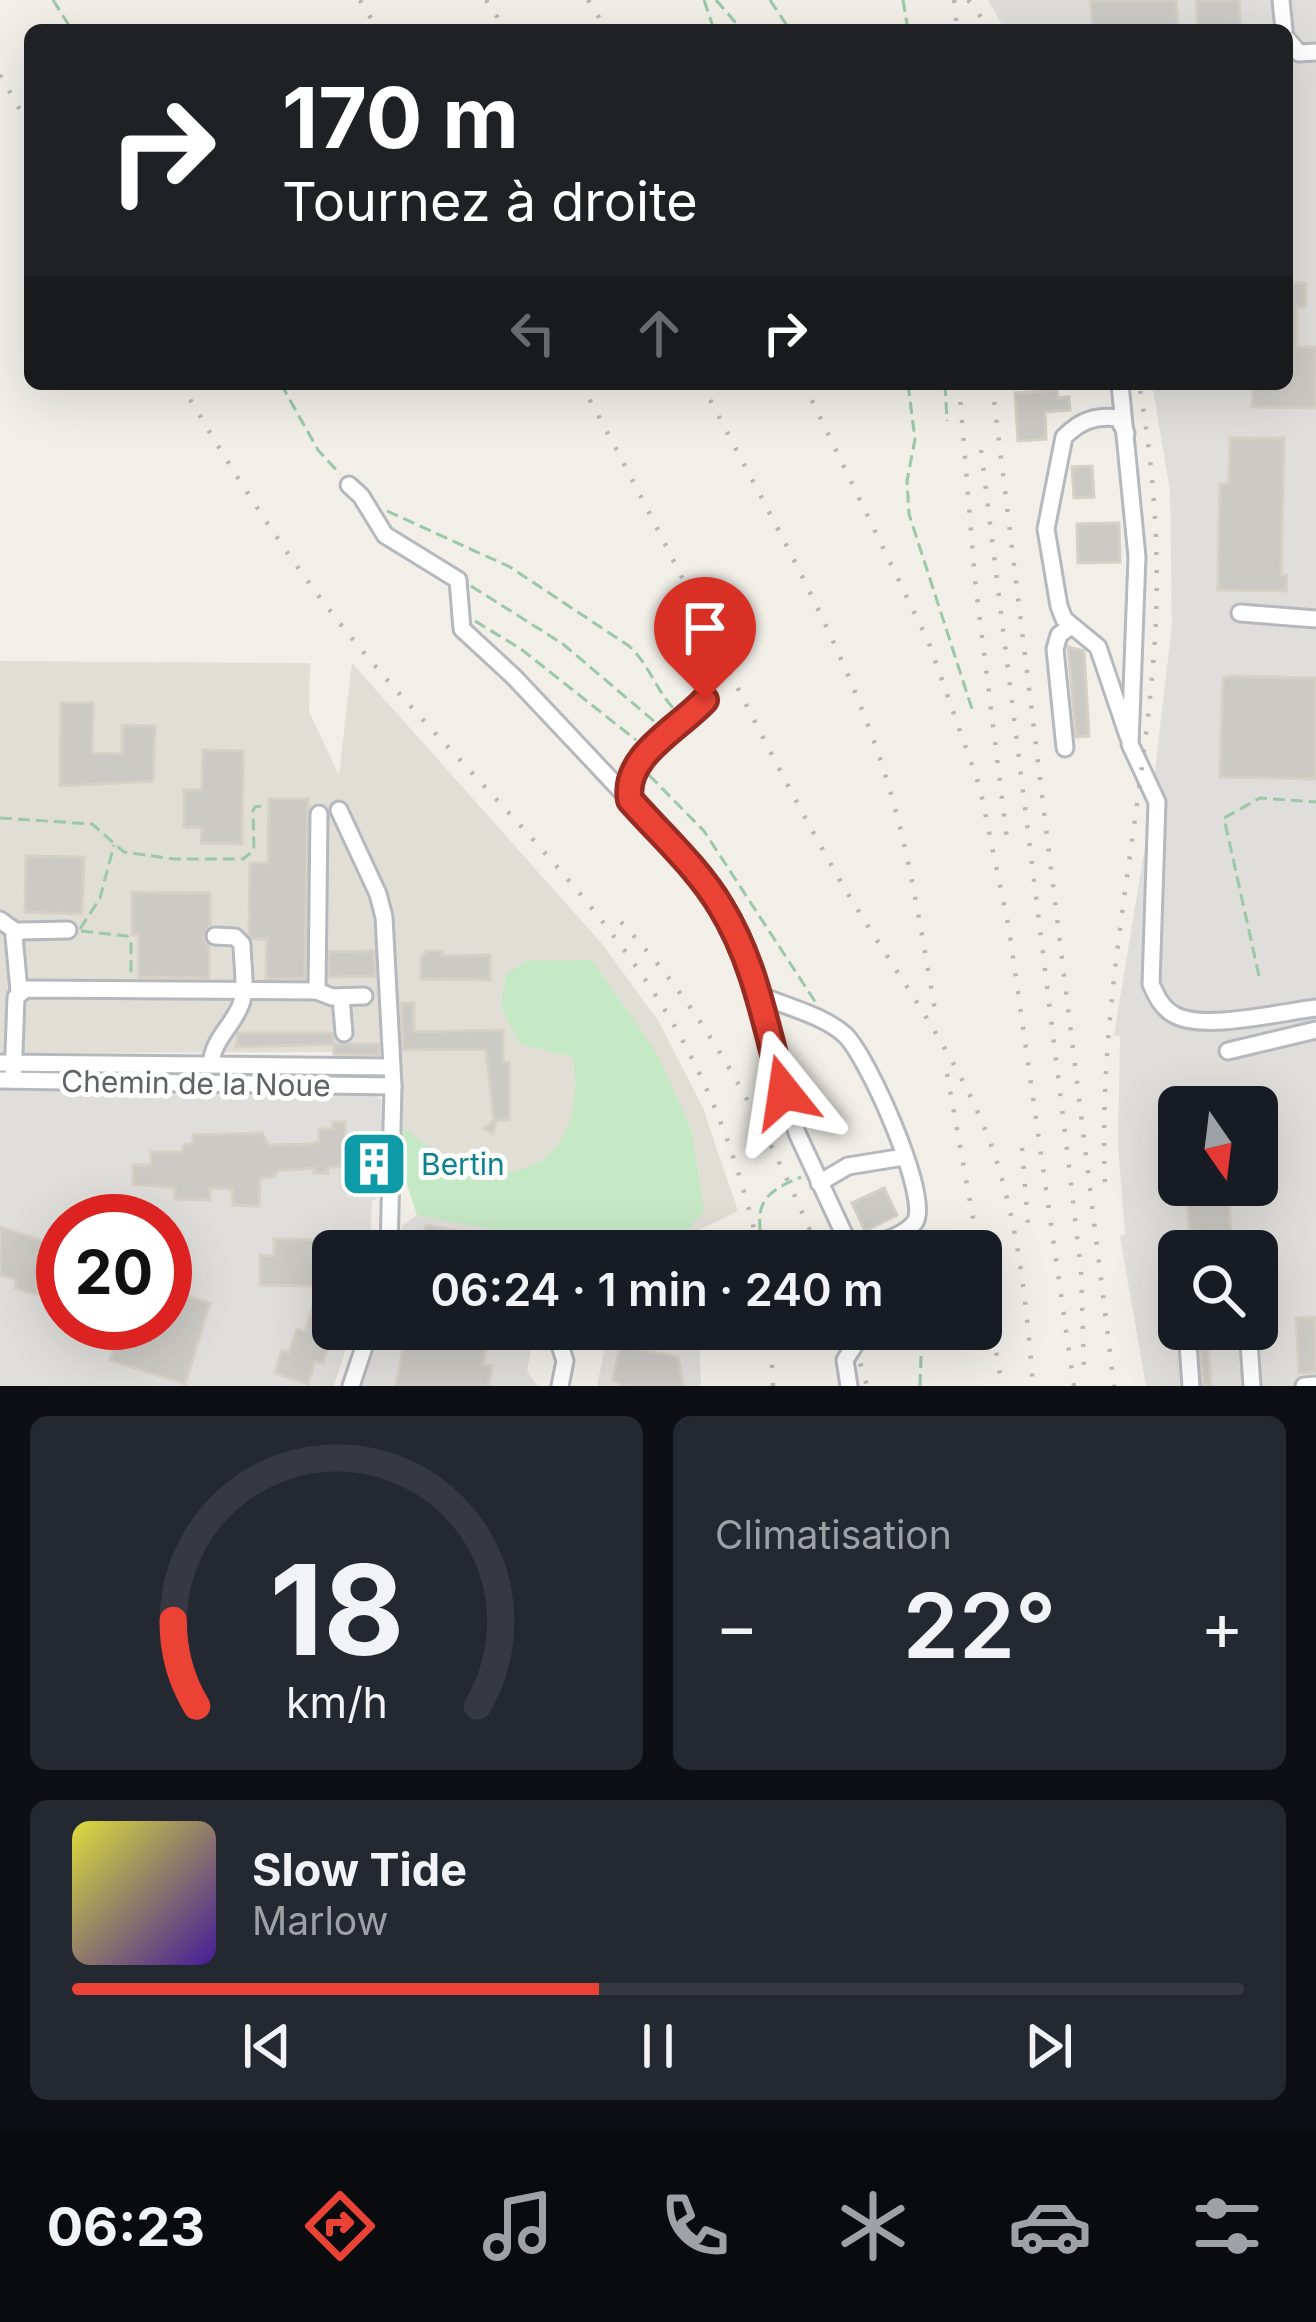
<!DOCTYPE html>
<html lang="fr">
<head>
<meta charset="utf-8">
<style>
	body { margin:0; font-family:Inter,sans-serif; background:#242831; color:#f1f3f6; height:100vh; display:flex; flex-direction:column; font-size:45px; white-space:nowrap }
	* { box-sizing:border-box; margin:0 }
	p { font-size:39px; color:#9ea1a6 }
	.icon { flex:none; width:66px; height:66px; fill:none; stroke:currentColor; stroke-width:2; stroke-linecap:round; stroke-linejoin:round }
	.map { position:relative; height:1386px; overflow:hidden }
	.sheet { display:flex; flex-direction:column; gap:30px; padding:30px; background:#0d0f14; flex:1 }
	.sheet>* { flex:none }
	.banner { position:absolute; left:24px; top:24px; width:1269px; height:366px; border-radius:18px; box-shadow:0 12px 48px #0002; background:#202124; color:#fff; overflow:hidden }
	.needle { width:78px; rotate:166deg }
	.tools { position:absolute; left:1158px; top:1086px; display:grid; gap:24px }
	.tools a { display:grid; place-items:center; width:120px; height:120px; border-radius:18px; background:#171b24; box-shadow:0 12px 48px #0002; font-size:60px }
	.speed { position:absolute; left:36px; top:1194px; display:flex; gap:24px; font-size:60px; font-weight:700; text-align:center }
	.speed>* { display:grid; place-content:center; width:156px; height:156px; border-radius:50%; background:#171b24; box-shadow:0 12px 48px #0002; line-height:1 }
	.speed .limit { border:18px solid #d22; background:#fff; color:#111 }
	.pin { position:absolute; display:grid; place-items:center; width:102px; height:102px; color:#fff; margin:-123px -51px; border-radius:50% 50% 50% 0; rotate:-45deg; box-shadow:0 0 12px #0007 }
	.pin .icon { rotate:45deg }
	.me { position:absolute; width:132px; margin:-66px; rotate:345deg; stroke-linejoin:round; filter:drop-shadow(0 0 9px #0008) }
	.turn { display:flex; align-items:center; gap:42px; height:252px; padding:0 60px; font-size:54px }
	.turn .icon { width:156px; height:156px; stroke-width:2.5 }
	.turn b { display:block; font-size:84px; line-height:102px }
	.lanes { display:flex; align-items:center; height:114px; padding:0 60px; background:#0003; justify-content:center; gap:60px; direction:ltr }
	.lanes .off { opacity:.35 }
	.big { font-size:90px; font-weight:600; line-height:1.1 }
	.sheet .tile { flex:1; display:flex; flex-direction:column; justify-content:center; gap:18px; min-width:0; padding:0 42px; border-radius:18px; background:#242831 }
	.sheet .dial { align-items:center; gap:0 }
	.dial svg { height:312px; overflow:visible; fill:none; stroke:#363941; stroke-width:7; stroke-linecap:round; text-anchor:middle }
	.dial text { fill:#f1f3f6; stroke:none }
	.song { display:flex; align-items:center; gap:36px }
	.cover { width:144px; height:144px; border-radius:18px; background:linear-gradient(135deg,hsl(60 70% 55%),hsl(260 70% 35%)) }
	.played { height:12px; border-radius:6px; background:linear-gradient(90deg,#ea4335 45%,#363941 45%) }
	.keys { display:flex; justify-content:space-around; direction:ltr }
	.heat { display:flex; justify-content:space-between; align-items:center; font-size:66px; direction:ltr }
	.sheet .tiles { flex:1; display:grid; gap:30px; grid-template-columns:1fr 1fr }
	.tile:last-child { grid-column:span 2 }
	.trip { position:absolute; left:312px; top:1230px; width:690px; height:120px; border-radius:18px; background:#171b24; box-shadow:0 12px 48px #0002; font-weight:600; line-height:120px; text-align:center }
	.tabs { display:flex; height:192px; justify-content:space-around; align-items:center; background:#090b0e; color:#9ea1a6 }
	.tabs .icon { width:84px; height:84px }
	.tabs .selected { color:#ea4335 }
	.tabs b { font-size:54px; color:#f1f3f6 }
	.map>svg:first-child { display:block }
	.industrial { fill:#e0deda; fill-rule:evenodd }
	.education { fill:#e1ded6 }
	.green { fill:#c5e8c5 }
	.building { fill:#cccac5; stroke:#d6d1c6; stroke-width:3 }
	.lines { fill:none; stroke-linecap:round; stroke-linejoin:round }
	.minor-casing { stroke:#b5b8bc; stroke-width:21 }
	.path { stroke:#9cc7a9; stroke-width:3; stroke-dasharray:12 6; stroke-linecap:butt }
	.minor { stroke:#fff; stroke-width:15 }
	.rail { stroke:#b6b7b8; stroke-width:4.5; stroke-dasharray:3 15; stroke-linecap:butt }
	.route-casing { stroke:#982c22; stroke-width:30 }
	.route { stroke:#ea4335; stroke-width:21 }
	.labels { text-anchor:middle; dominant-baseline:central; stroke-width:10; stroke-linejoin:round; paint-order:stroke }
	.street-label { font-size:30px; fill:#5f6368; stroke:#fff }
	.culture-label { font-size:30px; fill:#0d838f; stroke:#fff; text-anchor:start }
</style>
</head>
<body>
<div class="map">
<svg width="1316" height="1386" viewBox="0 0 1316 1386">
	<rect width="100%" height="100%" fill="#f1efe8"/>
	<g class="industrial">
		<path d="M988,0H1316V1386H1146L1120,1236L1125,1234L1118,1145L1120,1036L1114,1035L1149,822L1172,624L1170,491L1152,384H1287V30H1005ZM1179,1107H1257V1185H1179ZM1179,1251H1257V1329H1179Z"/>
		<path d="M0,1085L363,1089L381,1099L384,1194L372,1201L370,1251H333V1329H352L334,1386H0ZM63,1221H165V1323H63Z"/>
		<polygon points="417,1215 585,1245 608,1251 400,1251 402,1226"/>
		<polygon points="380,1329 550,1329 533,1337 527,1372 538,1386 362,1386"/>
		<polygon points="582,1329 699,1329 701,1386 597,1386 604,1352"/>
	</g>
	<polygon class="education" points="0,661 310,663 309,712 339,775 352,663 603,945 659,1022 703,1108 738,1211 666,1246 405,1180 400,1051 380,1051 379,1056 334,1057 333,1052 0,1053"/>
	<path class="green" d="M592,960L659,1057L691,1129L704,1211L671,1251H608L417,1215L401,1166V1126C422,1141 448,1164 473,1169C553,1187 584,1126 573,1057L520,1044L501,1007L506,975L525,961Z"/>
	<g class="building">
		<polygon points="1090,0 1176,0 1178,30 1093,30"/>
		<polygon points="1196,0 1239,0 1241,30 1198,30"/>
		<polygon points="1287,283 1306,283 1306,307 1297,307 1297,347 1316,347 1316,408 1252,407 1253,384 1287,384"/>
		<polygon points="1057,390 1058,398 1069,397 1070,410 1045,412 1046,439 1018,441 1015,393"/>
		<polygon points="1230,438 1284,438 1281,575 1287,575 1286,591 1218,590 1220,484 1229,484"/>
		<polygon points="1092,466 1094,497 1074,498 1072,467"/>
		<polygon points="1119,523 1120,562 1078,563 1077,524"/>
		<polygon points="1068,647 1084,651 1089,736 1076,737"/>
		<polygon points="1233,676 1316,678 1316,779 1220,777 1223,679"/>
		<polygon points="61,703 93,703 92,753 122,754 122,725 155,726 153,781 60,786"/>
		<polygon points="203,750 243,751 242,844 201,843 202,828 184,827 184,790 202,790"/>
		<polygon points="269,799 308,799 305,979 266,979 267,939 252,939 249,934 250,863 268,863"/>
		<polygon points="26,856 84,857 82,914 25,912"/>
		<polygon points="132,892 210,893 210,925 203,937 209,946 209,978 139,977 139,935 132,935"/>
		<polygon points="374,951 375,976 329,977 329,952"/>
		<polygon points="427,951 442,951 442,956 490,955 490,980 421,979 421,957"/>
		<polygon points="401,1003 414,1003 414,1032 503,1030 503,1062 509,1062 509,1120 496,1120 493,1134 484,1129 494,1120 486,1049 403,1050"/>
		<polygon points="238,1033 332,1033 334,1044 379,1044 379,1055 334,1054 334,1044 236,1047"/>
		<polygon points="333,1122 345,1122 345,1147 372,1148 371,1167 328,1167 328,1173 314,1173 315,1168 278,1171 275,1176 260,1178 259,1206 233,1205 232,1189 210,1188 210,1200 175,1199 175,1188 133,1184 133,1165 151,1165 151,1152 182,1152 184,1144 193,1144 193,1135 262,1133 269,1145 309,1144 319,1142 319,1129 333,1129"/>
		<polygon points="1186,1185 1228,1185 1232,1251 1191,1251"/>
		<polygon points="884,1188 897,1215 865,1231 852,1203"/>
		<polygon points="426,1225 457,1231 456,1237 500,1246 500,1251 419,1251"/>
		<polygon points="0,1227 53,1244 37,1295 15,1288 17,1280 0,1275"/>
		<polygon points="274,1239 356,1240 356,1251 333,1251 333,1331 323,1363 315,1361 308,1384 275,1373 282,1350 289,1353 297,1329 305,1331 319,1286 260,1285 260,1255 274,1256"/>
		<polygon points="165,1289 210,1303 185,1384 110,1360 121,1323 165,1323"/>
		<polygon points="1316,1317 1316,1372 1299,1373 1296,1318"/>
		<polygon points="439,1329 490,1329 483,1365 492,1366 488,1386 396,1386 406,1330 438,1336"/>
		<polygon points="1199,1329 1207,1329 1211,1386 1203,1386"/>
		<polygon points="620,1345 678,1357 683,1386 625,1386 613,1380"/>
	</g>
	<g class="lines">
		<defs>
			<g id="minor">
				<polyline points="1281,0 1284,30"/>
				<polyline points="1287,39 1299,53 1316,52"/>
				<path d="M1120,384L1137,557L1130,744L1157,802L1151,984C1156,995 1161,1007 1173,1014C1202,1032 1281,1012 1316,1008"/>
				<path d="M1126,433L1118,418C1095,415 1080,421 1064,437L1046,529L1059,606L1064,619L1098,647L1128,736"/>
				<polyline points="349,485 361,496 385,535 458,580 462,629 514,677 628,798"/>
				<polyline points="1240,613 1316,619"/>
				<path d="M705,700C681,727 621,756 630,800L719,903L738,939L760,995L797,1133L852,1251"/>
				<polyline points="1065,748 1055,649 1059,635 1071,626"/>
				<polyline points="339,810 378,894 384,917 393,1086 389,1251"/>
				<polyline points="0,920 18,933"/>
				<polyline points="19,991 14,936 20,931 68,930"/>
				<polyline points="317,991 332,997 364,996"/>
				<path d="M760,995C787,1007 822,1015 844,1034C867,1054 931,1198 915,1222C903,1238 875,1243 857,1251"/>
				<polyline points="341,997 344,1033"/>
				<polyline points="1228,1051 1316,1030"/>
				<polyline points="0,1063 391,1067"/>
				<path d="M211,1065C212,1040 233,1026 241,1004C247,986 242,962 242,944L235,937L215,936"/>
				<polyline points="0,1080 393,1086"/>
				<polyline points="13,1080 16,997 26,989 317,991 319,814"/>
				<polyline points="819,1183 848,1166 904,1157"/>
				<polyline points="555,1329 565,1361 560,1386"/>
				<polyline points="1187,1329 1191,1386"/>
				<polyline points="1248,1329 1252,1386"/>
				<polyline points="351,1386 370,1329"/>
				<polyline points="849,1386 845,1360 865,1329"/>
				<polyline points="1304,1386 1316,1385"/>
			</g>
		</defs>
		<use href="#minor" class="minor-casing"/>
		<g class="path">
			<polyline points="53,0 72,30"/>
			<polyline points="704,0 714,30"/>
			<polyline points="716,0 742,30"/>
			<polyline points="770,0 790,30"/>
			<polyline points="903,0 908,30"/>
			<polyline points="281,384 318,450 340,474"/>
			<polyline points="908,384 915,439 907,481 909,514 973,712"/>
			<polyline points="945,384 947,421"/>
			<path d="M387,511L510,567L629,646C649,664 656,690 674,709"/>
			<polyline points="471,586 563,644 655,722"/>
			<polyline points="475,621 521,649 636,740"/>
			<polyline points="649,775 704,831 816,1003"/>
			<polyline points="0,818 92,824 124,852 174,859 243,859 254,850 253,811 255,807 262,806"/>
			<polyline points="80,929 100,898 114,845"/>
			<polyline points="81,931 127,936 131,941 131,975"/>
			<polyline points="1259,976 1224,818 1260,798 1316,802"/>
			<polyline points="915,1241 921,1251"/>
			<path d="M763,1249C755,1206 759,1194 801,1177"/>
			<polyline points="920,1386 922,1329"/>
		</g>
		<use href="#minor" class="minor"/>
		<g class="rail">
			<polyline points="360,0 378,30"/>
			<polyline points="486,0 506,30"/>
			<polyline points="588,0 607,30"/>
			<polyline points="954,0 957,30"/>
			<polyline points="968,0 991,30"/>
			<polyline points="0,75 30,127"/>
			<path d="M181,384C235,476 291,565 359,647C460,768 586,880 668,1015C712,1088 741,1168 759,1251"/>
			<path d="M581,384C669,543 744,710 833,868C886,963 958,1049 994,1153C1019,1228 1027,1308 1033,1386"/>
			<path d="M702,384C765,507 836,628 880,759C909,843 921,933 937,1021"/>
			<polyline points="804,384 929,643 980,788 1009,929 1074,1386"/>
			<polyline points="959,384 975,580 1007,839"/>
			<polyline points="992,384 1114,1386"/>
			<polyline points="981,450 1067,1149 1081,1271 1084,1367"/>
			<path d="M621,922C712,1019 767,1130 819,1251"/>
			<polyline points="947,1074 979,1251"/>
			<polyline points="1022,1148 1029,1237"/>
			<path d="M1105,1182C1097,998 1143,821 1155,638C1160,553 1154,468 1139,384"/>
			<polyline points="981,1264 1002,1386"/>
			<polyline points="770,1329 773,1386"/>
			<polyline points="850,1329 867,1386"/>
		</g>
	</g>
	<g class="lines">
		<defs>
			<path id="route" d="M705,700C681,727 622,756 630,800C660,834 698,868 721,907C756,964 766,1029 784,1092"/>
		</defs>
		<use href="#route" class="route-casing"/>
		<use href="#route" class="route"/>
	</g>
	<defs>
		<symbol id="building-square" viewBox="-11 -11 22 22"><rect x="-9" y="-9" width="18" height="18" rx="4" fill="#0f9aa8" stroke="#fff"/><path d="M-4-6H4V6H1V3H-1V6H-4ZM-2.5-4.3h1.7v1.8h-1.7ZM.8-4.3h1.7v1.8H.8ZM-2.5-1h1.7V.8h-1.7ZM.8-1h1.7V.8H.8Z" fill="#fff"/></symbol>
	</defs>
	<g fill-rule="evenodd">
		<use href="#building-square" x="336" y="1126" width="76" height="76"/>
	</g>
	<g class="labels">
		<g class="street-label">
			<text transform="translate(196 1083) rotate(1)">Chemin de la Noue</text>
		</g>
		<g class="culture-label">
			<text x="421" y="1164">Bertin</text>
		</g>
	</g>
</svg>
<div class="tools">
<a><svg class="needle" viewBox="-14 -14 28 28"><path d="M0-13l5 13h-10z" fill="#e53935"/><path d="M0 13l5-13h-10z" fill="#9ea1a6"/></svg></a>
<a><svg class="icon" aria-label="search" viewBox="0 0 24 24"><circle cx="10" cy="10" r="6"/><path d="M15 15l6 6"/></svg></a>
</div>
<div class="speed"><div class="limit">20</div></div>
<div class="pin" style="left:705px;top:700px;background:#d93025"><svg class="icon" aria-label="arrive" viewBox="0 0 24 24"><path d="M6 21V4h12l-3 4 3 4H6"/></svg></div>
<svg class="me" style="left:784px;top:1092px" viewBox="-20 -20 40 40"><path d="M0-17L14 15 0 8-14 15z" fill="#ea4335" stroke="#fff" stroke-width="4"/></svg>
<div class="trip">06:24 · 1 min · 240 m</div>
<div class="banner">
<div class="turn"><svg class="icon" aria-label="right" viewBox="0 0 24 24"><path d="M7 20v-9h11M14 6l5 5-5 5"/></svg><div><b>170 m</b>Tournez à droite</div></div>
<div class="lanes"><svg class="icon off" aria-label="left" viewBox="0 0 24 24"><path d="M17 20v-9H6M10 6l-5 5 5 5"/></svg><svg class="icon off" aria-label="ahead" viewBox="0 0 24 24"><path d="M12 20V5M6 11l6-6 6 6"/></svg><svg class="icon" aria-label="right" viewBox="0 0 24 24"><path d="M7 20v-9h11M14 6l5 5-5 5"/></svg></div>
</div>
</div>
<section class="sheet">
<div class="tiles">
<div class="tile dial"><svg viewBox="0 0 100 80">
<path d="M14 69A42 42 0 1 1 86 69"/>
<path d="M14 69A42 42 0 0 1 8 47" stroke="#ea4335"/>
<text x="50" y="56" font-size="32" font-weight="700">18</text>
<text x="50" y="72" font-size="11">km/h</text>
</svg></div>
<div class="tile"><p>Climatisation</p>
<div class="heat"><a>−</a><b class="big">22°</b><a>+</a></div>
</div>
<div class="tile">
<div class="song"><i class="cover"></i><div><b>Slow Tide</b><p>Marlow</p></div></div>
<div class="played"></div>
<div class="keys"><svg class="icon" aria-label="previous" viewBox="0 0 24 24"><path d="M18 5L8 12l10 7zM5 5v14"/></svg><svg class="icon" aria-label="pause" viewBox="0 0 24 24"><path d="M8 5v14M16 5v14"/></svg><svg class="icon" aria-label="next" viewBox="0 0 24 24"><path d="M6 5l10 7-10 7zM19 5v14"/></svg></div>
</div>
</div>
</section>
<nav class="tabs">
<b>06:23</b>
<svg class="icon selected" aria-label="directions" viewBox="0 0 24 24"><path d="M12 3l9 9-9 9-9-9zM9 14v-3h6M13 9l2 2-2 2"/></svg>
<svg class="icon" aria-label="music" viewBox="0 0 24 24"><path d="M9 18V5l10-2v13"/><circle cx="6" cy="18" r="3"/><circle cx="16" cy="16" r="3"/></svg>
<svg class="icon" aria-label="phone" viewBox="0 0 24 24"><path d="M5 4h4l2 5-3 2q2 4 5 5l2-3 5 2v4C11 20 4 13 5 4z"/></svg>
<svg class="icon" aria-label="climate" viewBox="0 0 24 24"><path d="M12 3v18M4 7l16 10M4 17L20 7"/></svg>
<svg class="icon" aria-label="car" viewBox="0 0 24 24"><path d="M5 17H2v-5l4-1 3-4h7l3 4 3 1v5h-3M9 17h6M6 11h13"/><circle cx="7" cy="17" r="2"/><circle cx="17" cy="17" r="2"/></svg>
<svg class="icon" aria-label="filters" viewBox="0 0 24 24"><path d="M4 7h16M4 17h16"/><circle cx="9" cy="7" r="2"/><circle cx="15" cy="17" r="2"/></svg>
</nav>
</body>
</html>
